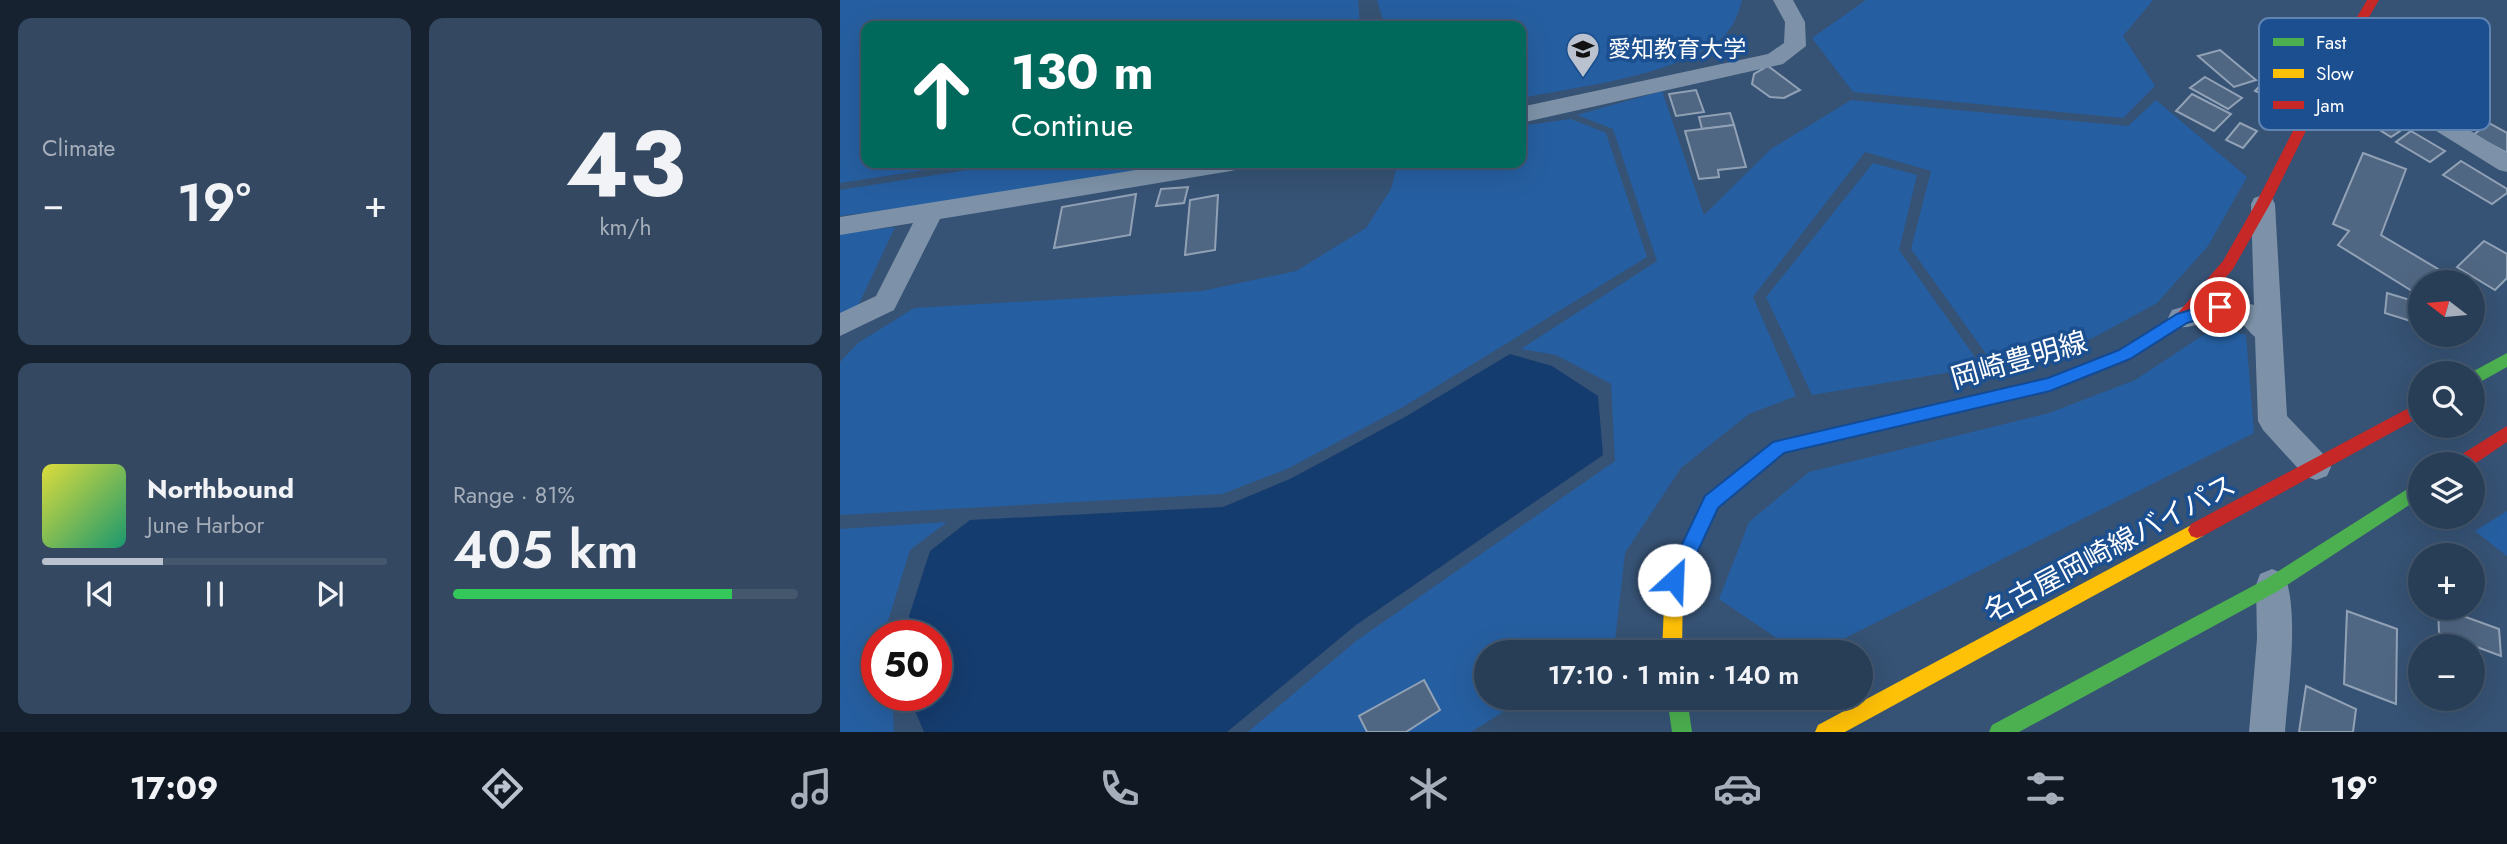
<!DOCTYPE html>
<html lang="en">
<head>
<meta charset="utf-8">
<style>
	body { margin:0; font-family:Jost,"Noto Sans JP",sans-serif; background:#344961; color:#f1f3f6; height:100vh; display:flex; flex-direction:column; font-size:26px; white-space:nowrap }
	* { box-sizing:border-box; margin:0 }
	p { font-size:23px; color:#a5aeba }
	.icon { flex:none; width:38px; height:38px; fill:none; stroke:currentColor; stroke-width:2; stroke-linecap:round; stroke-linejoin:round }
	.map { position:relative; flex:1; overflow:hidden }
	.panel { display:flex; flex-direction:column; gap:18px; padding:18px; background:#162230; width:840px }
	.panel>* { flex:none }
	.guide { position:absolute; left:21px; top:21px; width:665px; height:147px; border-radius:14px; box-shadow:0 7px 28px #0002,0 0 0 2px #44576d; background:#00695c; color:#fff; overflow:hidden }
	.needle { width:46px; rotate:286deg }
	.fabs { position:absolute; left:1568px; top:270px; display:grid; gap:14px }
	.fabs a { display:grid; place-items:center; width:77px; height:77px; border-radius:50%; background:#283e57; box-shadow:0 7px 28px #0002,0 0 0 2px #44576d; font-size:35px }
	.speed { position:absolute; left:21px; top:620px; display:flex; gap:14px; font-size:35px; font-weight:700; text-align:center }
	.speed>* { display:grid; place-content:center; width:91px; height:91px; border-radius:50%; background:#283e57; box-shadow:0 7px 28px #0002,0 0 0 2px #44576d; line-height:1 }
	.speed .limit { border:10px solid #d22; background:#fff; color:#111 }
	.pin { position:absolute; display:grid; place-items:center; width:60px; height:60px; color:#fff; margin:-30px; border:4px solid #fff; border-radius:50%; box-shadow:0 2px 7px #0007 }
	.me { position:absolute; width:77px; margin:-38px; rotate:25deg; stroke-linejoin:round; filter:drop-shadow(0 0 5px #0008) }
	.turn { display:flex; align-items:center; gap:24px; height:147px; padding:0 35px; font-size:32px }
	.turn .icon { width:91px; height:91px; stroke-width:2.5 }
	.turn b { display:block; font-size:49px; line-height:60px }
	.big { font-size:52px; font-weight:600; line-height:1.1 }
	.panel .tile { flex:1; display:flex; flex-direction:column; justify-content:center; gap:10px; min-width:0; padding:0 24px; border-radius:14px; background:#344961 }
	.panel .dial { align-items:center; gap:0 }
	.dial b { font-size:91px; line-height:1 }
	.song { display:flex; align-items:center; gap:21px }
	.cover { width:84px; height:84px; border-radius:10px; background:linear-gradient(135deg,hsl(60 70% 55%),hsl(160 70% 35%)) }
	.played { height:7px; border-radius:4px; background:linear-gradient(90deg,#b9c2ce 35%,#44576d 35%) }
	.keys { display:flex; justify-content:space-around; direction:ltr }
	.heat { display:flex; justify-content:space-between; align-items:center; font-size:38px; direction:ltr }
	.charge { height:10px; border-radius:5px; background:linear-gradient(90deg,#34c759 81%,#44576d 0) }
	.panel .tiles { flex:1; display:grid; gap:18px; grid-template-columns:repeat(2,1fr) }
	.trip { position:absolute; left:634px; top:640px; width:399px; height:70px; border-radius:35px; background:#283e57; box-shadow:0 7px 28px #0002,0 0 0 2px #44576d; font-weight:600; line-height:70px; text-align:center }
	.tab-bar { display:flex; height:112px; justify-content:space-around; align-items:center; background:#101923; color:#a5aeba }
	.tab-bar .icon { width:49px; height:49px }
	.tab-bar .on { color:#b9c2ce }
	.tab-bar b { font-size:32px; color:#f1f3f6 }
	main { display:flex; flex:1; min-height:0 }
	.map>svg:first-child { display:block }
	.green { fill:#265fa1 }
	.water { fill:#153c6e }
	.building { fill:#506783; stroke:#92a2b6; stroke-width:2 }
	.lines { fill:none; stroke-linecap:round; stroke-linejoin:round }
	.street { fill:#7d92a8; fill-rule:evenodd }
	.fast { fill:#4caf50; fill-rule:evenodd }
	.slow { fill:#ffc107; fill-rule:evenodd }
	.jam { fill:#c62828; fill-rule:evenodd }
	.route { fill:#1a73e8; stroke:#114b97; stroke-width:2 }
	.labels { text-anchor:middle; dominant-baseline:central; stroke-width:7; stroke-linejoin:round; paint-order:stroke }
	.far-poi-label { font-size:23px; fill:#fff; stroke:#1b4f8f; text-anchor:start }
	.street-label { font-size:28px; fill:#fff; stroke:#1b4f8f }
	.key { fill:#1b4f8f; stroke:#5f84b1; stroke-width:2 }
	.key-label { font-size:19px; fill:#fff }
</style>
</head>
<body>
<main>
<section class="panel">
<div class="tiles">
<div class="tile"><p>Climate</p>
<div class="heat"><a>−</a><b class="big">19°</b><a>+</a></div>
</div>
<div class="tile dial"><b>43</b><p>km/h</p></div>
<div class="tile">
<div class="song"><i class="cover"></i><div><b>Northbound</b><p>June Harbor</p></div></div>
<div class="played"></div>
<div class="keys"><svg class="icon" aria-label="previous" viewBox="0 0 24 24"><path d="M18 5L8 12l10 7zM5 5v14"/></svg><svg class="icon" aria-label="pause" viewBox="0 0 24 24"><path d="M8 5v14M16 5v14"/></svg><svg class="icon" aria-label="next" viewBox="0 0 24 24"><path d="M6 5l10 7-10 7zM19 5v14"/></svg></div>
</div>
<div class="tile"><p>Range · 81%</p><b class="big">405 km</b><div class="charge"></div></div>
</div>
</section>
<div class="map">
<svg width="1667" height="732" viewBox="0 0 1667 732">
	<rect width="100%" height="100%" fill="#365274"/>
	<g class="green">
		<polygon points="0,0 518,0 520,26 26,26 26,163 131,163 0,183"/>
		<path d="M537,0H902C898,17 890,34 874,44C821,78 742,86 681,98V26H545Z"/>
		<polygon points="1026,0 1313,0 1283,36 1315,86 1283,118 1013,92 972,38"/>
		<polygon points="822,91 864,215 931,149 1011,100 1288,126 1316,100 1407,177 1368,246 1317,303 1253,338 1154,365 1071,249 1091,171 1025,152 913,297 956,396 909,414 841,468 785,553 775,641 757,653 646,653 646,698 685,698 631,732 408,732 516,641 775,461 771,384 716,355 681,349 817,261 773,129 737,115"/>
		<polygon points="731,119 766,133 807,257 563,407 447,469 382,494 0,515 0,362 18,343 74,308 362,291 456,271 526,228 551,189 558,163 681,163 681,126"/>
		<polygon points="172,163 341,163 97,203 0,216 0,190"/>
		<polygon points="1033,163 1077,175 1059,250 1142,367 972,395 926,297"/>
		<polygon points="55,227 18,306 0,314 0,234"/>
		<polygon points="1377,326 1406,335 1414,433 975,653 959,653 879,599 909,522 969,472 1209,413 1295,380"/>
		<polygon points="1667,511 1667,556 1635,531"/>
		<polygon points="107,522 70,550 47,624 48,635 37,635 37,695 52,695 54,732 0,732 0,529"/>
	</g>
	<polygon class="water" points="670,354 712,366 758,396 763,455 516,625 387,732 84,732 75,711 74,695 96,695 96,635 70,635 69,616 90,551 130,520 383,507 450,479 565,417"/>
	<g class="building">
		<polygon points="1380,50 1416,80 1394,87 1358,56"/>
		<polygon points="928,66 960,90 944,98 930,97 912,84 914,74"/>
		<polygon points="1431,74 1446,81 1431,98 1415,91"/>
		<polygon points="1365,77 1402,98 1388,109 1350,88"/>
		<polygon points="856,90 864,112 836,116 829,94"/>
		<polygon points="1352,94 1391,114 1374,131 1336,111"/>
		<polygon points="1542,106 1572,123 1551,137 1522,119"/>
		<polygon points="890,113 894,125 862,129 859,117"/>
		<polygon points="1400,123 1417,131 1403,148 1386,140"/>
		<polygon points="1649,123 1667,133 1667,153 1633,135"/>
		<polygon points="894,125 906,167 878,170 879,177 859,179 845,131"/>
		<polygon points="1571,131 1605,151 1590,162 1556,142"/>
		<polygon points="1523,153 1566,169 1541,235 1608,275 1601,282 1580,282 1580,296 1498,245 1509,231 1493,224"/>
		<polygon points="1621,161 1667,189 1667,193 1652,204 1603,175"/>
		<polygon points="348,187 344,203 316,206 321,189"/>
		<polygon points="296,194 290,235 214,248 222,207"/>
		<polygon points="378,195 375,250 345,255 350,200"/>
		<polygon points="1644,241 1667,254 1667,278 1655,290 1617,267"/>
		<polygon points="1547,293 1580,303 1580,324 1545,313"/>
		<polygon points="1598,607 1659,629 1661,656 1599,633"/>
		<polygon points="1507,611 1557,629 1556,704 1504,684"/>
		<polygon points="584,680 600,710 566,732 527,732 519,716"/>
		<polygon points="1466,686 1516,709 1513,732 1459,732"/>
	</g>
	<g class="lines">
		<g class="street">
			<polygon points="933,0 953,0 965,22 966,46 943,64 681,123 681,107 928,54 944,43 945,22"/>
			<polygon points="1498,53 1506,55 1667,153 1667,172 1659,170 1490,65 1487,60 1490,55"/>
			<polygon points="340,163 403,163 399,169 391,171 100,219 54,310 0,336 0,313 36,296 73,223 0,235 0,217"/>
			<path d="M1423,195L1432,198L1435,204L1447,416L1487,458L1491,467L1487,476L1476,480L1465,476L1423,430L1418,421L1415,337C1410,333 1405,325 1399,322C1376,310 1355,333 1332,326L1328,318L1332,310L1380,296L1414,305L1411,204L1414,198Z"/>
			<path d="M1432,569L1444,574C1460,611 1448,690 1445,732H1409L1417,639L1416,585L1420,574Z"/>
		</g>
		<g class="fast">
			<polygon points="1667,353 1667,367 1633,386 1633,373 1630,373"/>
			<polygon points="1580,481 1580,498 1438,591 1179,732 1149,732 1152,725 1426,579"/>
			<polygon points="827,698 847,698 852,732 832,732"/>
		</g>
		<g class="slow">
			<polygon points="1232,368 1238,370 1240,375 1238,380 1210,391 944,453 877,508 843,581 842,653 822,653 825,581 865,496 933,442 1208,378"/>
			<polygon points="1357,522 1363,524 1366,530 1363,536 1005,732 975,732 978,725"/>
		</g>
		<g class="jam">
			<polygon points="1527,0 1539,0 1486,90 1430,204 1393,269 1347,322 1290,360 1232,382 1226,380 1224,375 1226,370 1278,350 1337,314 1383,261 1416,203 1474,90"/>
			<polygon points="1580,402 1580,417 1363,536 1357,538 1351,536 1348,530 1351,524"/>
			<polygon points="1667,426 1667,442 1633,465 1612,464 1614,459"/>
		</g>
	</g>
	<polygon class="route" points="1380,301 1388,307 1386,311 1347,323 1290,359 1210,391 944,453 878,508 841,587 834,589 828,587 825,580 865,496 933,442 1208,378 1279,350 1337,314"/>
	<defs>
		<symbol id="university-pin" viewBox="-11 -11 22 30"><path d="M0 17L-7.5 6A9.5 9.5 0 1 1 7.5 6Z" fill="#b9c2ce" stroke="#1b4f8f"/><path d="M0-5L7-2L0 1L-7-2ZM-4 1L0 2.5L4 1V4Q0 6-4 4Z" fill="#111"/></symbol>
	</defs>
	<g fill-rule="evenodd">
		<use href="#university-pin" x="724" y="30" width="38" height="52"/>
	</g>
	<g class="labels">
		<g class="far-poi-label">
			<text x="768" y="49">愛知教育大学</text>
		</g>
		<g class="street-label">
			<text transform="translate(1179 360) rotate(-16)">岡崎豊明線</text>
			<text transform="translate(1270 548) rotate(-28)">名古屋岡崎線バイパス</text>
		</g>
	</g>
	<rect x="1419" y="18" width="231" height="112" rx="10" class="key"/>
	<rect x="1433" y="38" width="31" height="8" fill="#4caf50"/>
	<rect x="1433" y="69" width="31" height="9" fill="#ffc107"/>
	<rect x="1433" y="101" width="31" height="8" fill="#c62828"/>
	<g class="key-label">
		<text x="1476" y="49">Fast</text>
		<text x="1476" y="80">Slow</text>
		<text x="1476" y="112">Jam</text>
	</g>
</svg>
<div class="fabs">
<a><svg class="needle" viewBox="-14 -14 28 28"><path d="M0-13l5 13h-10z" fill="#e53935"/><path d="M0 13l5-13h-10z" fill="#a5aeba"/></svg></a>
<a><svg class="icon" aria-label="search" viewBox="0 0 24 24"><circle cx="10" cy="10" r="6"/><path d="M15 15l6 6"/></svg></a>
<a><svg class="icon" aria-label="layers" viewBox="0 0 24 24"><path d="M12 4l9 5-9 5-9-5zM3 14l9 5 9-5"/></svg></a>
<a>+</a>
<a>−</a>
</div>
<div class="speed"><div class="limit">50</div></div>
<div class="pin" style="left:1380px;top:307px;background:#d93025"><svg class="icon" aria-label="arrive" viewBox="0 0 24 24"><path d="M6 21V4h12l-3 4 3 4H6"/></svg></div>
<svg class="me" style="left:834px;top:580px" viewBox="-20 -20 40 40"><circle r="19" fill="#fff"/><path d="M0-13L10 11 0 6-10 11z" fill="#1a73e8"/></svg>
<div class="trip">17:10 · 1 min · 140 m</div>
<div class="guide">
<div class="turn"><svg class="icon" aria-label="ahead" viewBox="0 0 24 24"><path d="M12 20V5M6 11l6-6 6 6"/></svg><div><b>130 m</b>Continue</div></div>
</div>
</div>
</main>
<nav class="tab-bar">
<b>17:09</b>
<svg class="icon on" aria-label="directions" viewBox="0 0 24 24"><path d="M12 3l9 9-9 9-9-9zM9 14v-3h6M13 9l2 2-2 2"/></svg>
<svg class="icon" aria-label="music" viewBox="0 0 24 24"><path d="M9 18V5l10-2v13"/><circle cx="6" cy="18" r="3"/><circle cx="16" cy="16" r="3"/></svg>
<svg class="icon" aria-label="phone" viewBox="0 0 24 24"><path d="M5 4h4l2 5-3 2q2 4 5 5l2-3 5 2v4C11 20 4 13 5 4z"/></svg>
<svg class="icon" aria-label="climate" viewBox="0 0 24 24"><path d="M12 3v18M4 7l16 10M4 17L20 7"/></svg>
<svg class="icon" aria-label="car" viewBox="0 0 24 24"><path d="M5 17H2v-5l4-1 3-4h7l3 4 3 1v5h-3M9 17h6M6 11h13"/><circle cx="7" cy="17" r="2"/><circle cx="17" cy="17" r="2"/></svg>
<svg class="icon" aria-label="filters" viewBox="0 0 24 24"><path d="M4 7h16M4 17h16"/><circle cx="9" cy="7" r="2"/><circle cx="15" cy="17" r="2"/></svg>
<b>19°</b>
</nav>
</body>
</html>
